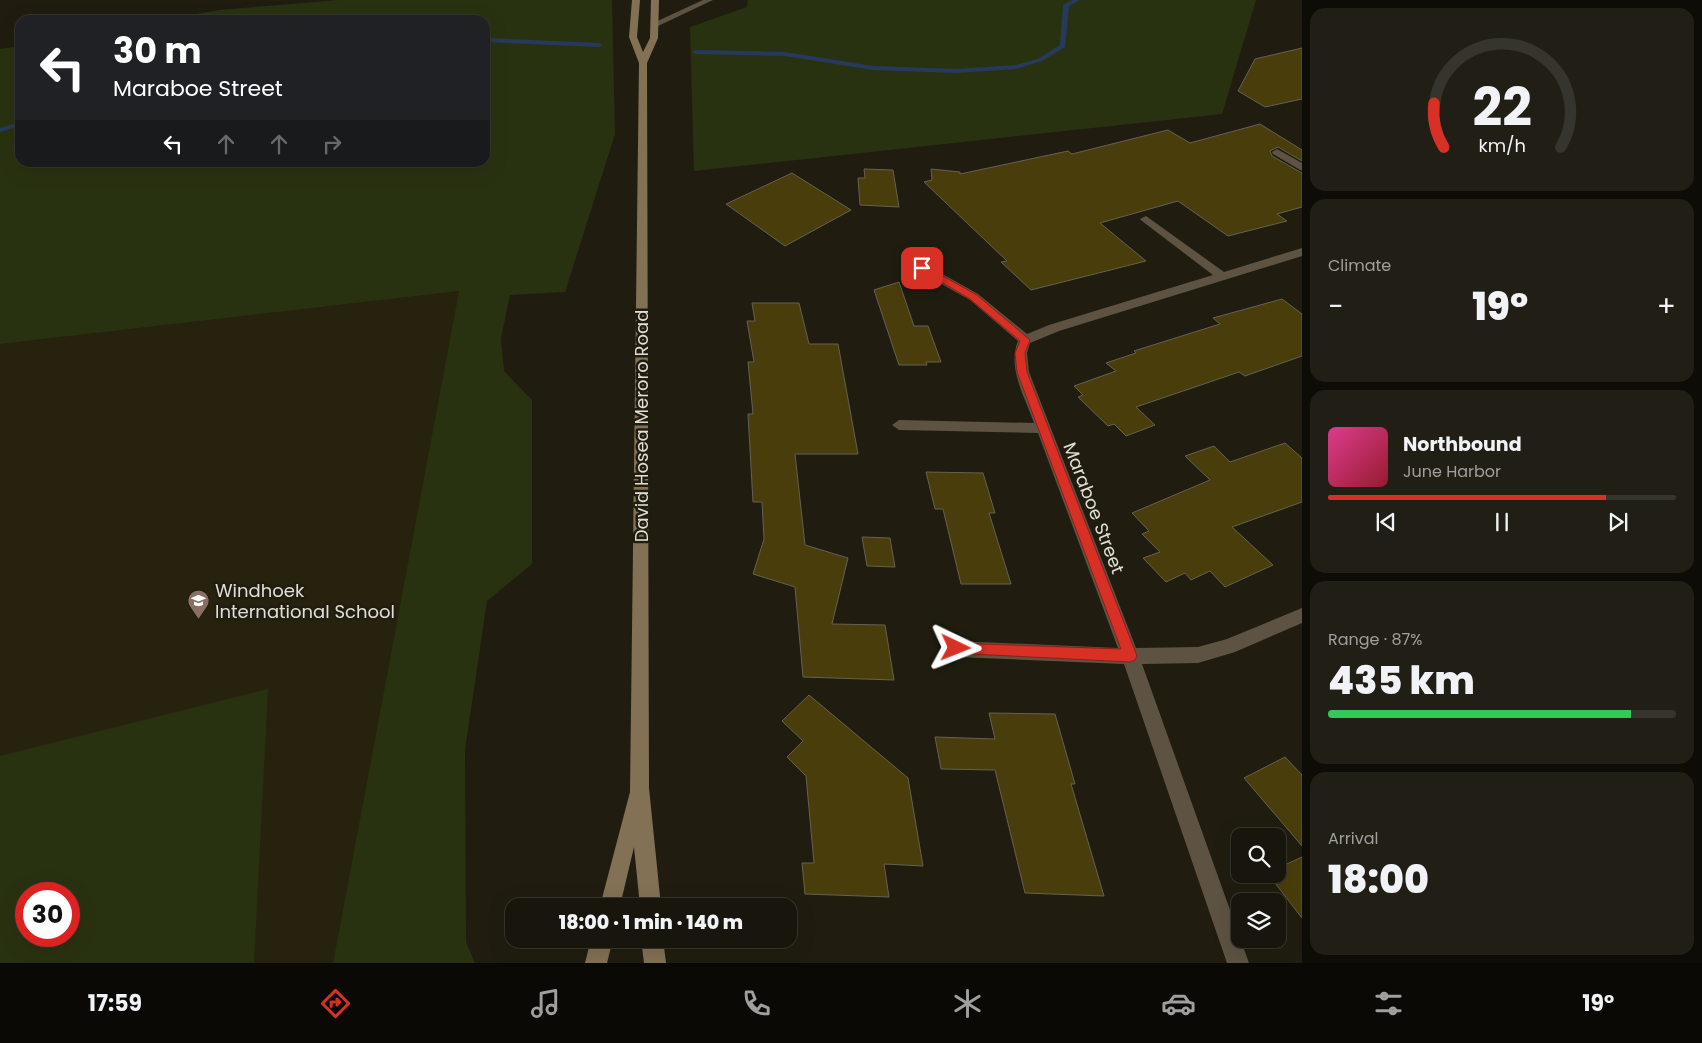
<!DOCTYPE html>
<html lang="en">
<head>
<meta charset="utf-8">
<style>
	body { margin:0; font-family:Poppins,sans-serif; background:#211f15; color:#f1f3f6; height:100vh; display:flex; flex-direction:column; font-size:19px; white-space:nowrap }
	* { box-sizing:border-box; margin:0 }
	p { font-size:16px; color:#9f9f9d }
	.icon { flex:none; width:28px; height:28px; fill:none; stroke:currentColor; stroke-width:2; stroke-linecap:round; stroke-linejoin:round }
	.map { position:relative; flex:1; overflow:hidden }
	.panel { display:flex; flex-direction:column; gap:8px; padding:8px; background:#0d0c07; width:400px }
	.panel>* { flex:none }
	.top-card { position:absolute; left:15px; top:15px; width:475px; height:152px; border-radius:15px; box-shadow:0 5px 20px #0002,0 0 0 1px #36352d; background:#202124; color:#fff; overflow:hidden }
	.buttons { position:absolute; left:1231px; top:828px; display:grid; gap:10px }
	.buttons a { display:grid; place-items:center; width:55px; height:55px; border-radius:10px; background:#18160c; box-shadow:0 5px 20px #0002,0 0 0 1px #36352d; font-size:25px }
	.speed { position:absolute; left:15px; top:882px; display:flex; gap:10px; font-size:25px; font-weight:700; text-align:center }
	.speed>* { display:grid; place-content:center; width:65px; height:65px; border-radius:50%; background:#18160c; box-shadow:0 5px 20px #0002,0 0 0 1px #36352d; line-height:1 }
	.speed .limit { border:8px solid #d22; background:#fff; color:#111 }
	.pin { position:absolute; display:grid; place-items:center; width:42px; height:42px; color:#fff; margin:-21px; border-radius:10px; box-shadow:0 2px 8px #0006 }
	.me { position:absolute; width:55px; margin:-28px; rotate:92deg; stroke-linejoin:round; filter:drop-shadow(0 0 4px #0008) }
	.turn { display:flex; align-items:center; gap:18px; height:105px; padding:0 15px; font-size:22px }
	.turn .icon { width:65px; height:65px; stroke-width:2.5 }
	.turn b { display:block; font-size:35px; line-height:42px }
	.lanes { display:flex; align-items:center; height:48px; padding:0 15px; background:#0003; justify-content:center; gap:25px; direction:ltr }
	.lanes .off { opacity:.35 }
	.big { font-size:38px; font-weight:800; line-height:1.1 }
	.panel .card { flex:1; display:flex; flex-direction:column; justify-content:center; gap:8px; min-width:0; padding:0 18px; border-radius:15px; background:#211f15 }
	.panel .dial { align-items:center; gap:0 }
	.dial svg { height:130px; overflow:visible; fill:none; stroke:#36352d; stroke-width:7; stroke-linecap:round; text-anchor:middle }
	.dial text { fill:#f1f3f6; stroke:none }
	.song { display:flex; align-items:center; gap:15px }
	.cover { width:60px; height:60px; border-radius:8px; background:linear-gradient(135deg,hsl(330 70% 55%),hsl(350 70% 35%)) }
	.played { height:5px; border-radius:2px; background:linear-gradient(90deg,#d93025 80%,#36352d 80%) }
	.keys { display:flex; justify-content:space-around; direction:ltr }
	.heat { display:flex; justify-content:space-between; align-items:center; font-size:28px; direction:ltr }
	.charge { height:8px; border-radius:4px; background:linear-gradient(90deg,#34c759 87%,#36352d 0) }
	.trip { position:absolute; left:505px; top:898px; width:292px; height:50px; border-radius:15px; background:#18160c; box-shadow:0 5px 20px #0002,0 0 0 1px #36352d; font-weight:800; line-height:50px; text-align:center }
	.tab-bar { display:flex; height:80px; justify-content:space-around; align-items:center; background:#0a0905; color:#9f9f9d }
	.tab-bar .icon { width:35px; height:35px }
	.tab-bar .current { color:#d93025 }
	.tab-bar b { font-size:22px; color:#f1f3f6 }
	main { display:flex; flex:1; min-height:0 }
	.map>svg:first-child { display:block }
	.built { fill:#27220e; fill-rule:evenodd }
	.green { fill:#293210; fill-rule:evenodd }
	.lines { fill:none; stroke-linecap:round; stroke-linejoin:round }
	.stream { fill:#273a5e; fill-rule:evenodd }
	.building { fill:#493e0b; stroke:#656151 }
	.lane { fill:#5e5342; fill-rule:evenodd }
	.street { fill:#5e5342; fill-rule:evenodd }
	.secondary { fill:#837155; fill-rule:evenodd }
	.route { fill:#d93025; stroke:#8d1f18 }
	.labels { text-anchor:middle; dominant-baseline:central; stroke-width:5; stroke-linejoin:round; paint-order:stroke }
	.street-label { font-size:18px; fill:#e0ded5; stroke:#201d10 }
	.poi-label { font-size:18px; fill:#e0ded5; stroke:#201d10; text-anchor:start }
</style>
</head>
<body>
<main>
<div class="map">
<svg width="1302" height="963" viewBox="0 0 1302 963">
	<rect width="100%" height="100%" fill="#201d10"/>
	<path class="built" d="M459,291L333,963H0V344ZM26,894H69V936H26Z"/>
	<g class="green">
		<polygon points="339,0 612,0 615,134 565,292 510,295 501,338 504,371 532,400 532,564 487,601 465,750 466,942 475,963 333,963 459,291 0,344 0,49 20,46 20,162 485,162 485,20 162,20 219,10"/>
		<polygon points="748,0 1256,0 1222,114 694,171 690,27 747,7"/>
		<path d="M268,689L254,963H0V756ZM26,894H69V936H26Z"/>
	</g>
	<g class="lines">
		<g class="stream">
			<polygon points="1072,0 1080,0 1069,6 1065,47 1042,61 1016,69 956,73 873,70 785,56 695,54 692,52 695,50 785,52 873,66 956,69 1016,65 1038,59 1060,45 1063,5"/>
			<polygon points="485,38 599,43 602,45 599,47 485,42"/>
			<polygon points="20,122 20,126 0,132 0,128"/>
		</g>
	</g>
	<g class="building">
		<polygon points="1302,48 1302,99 1265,107 1238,91 1255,59"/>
		<polygon points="1260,124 1302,150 1302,161 1278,147 1270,151 1272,156 1302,173 1302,207 1277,214 1287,221 1228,236 1178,201 1100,223 1146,261 1031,290 1001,262 1007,261 924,182 932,180 931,169 960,172 960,174 1068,151 1072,154 1168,130 1190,143"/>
		<polygon points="864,169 893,170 899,207 860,205 858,178 865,178"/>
		<polygon points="792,173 851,210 785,246 726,204"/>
		<polygon points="899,282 914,326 928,326 941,362 926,362 927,365 899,365 874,290"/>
		<polygon points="1282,299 1302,314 1302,356 1245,376 1239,372 1136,407 1155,425 1126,436 1114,424 1108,426 1078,397 1083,395 1074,386 1116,371 1106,363 1136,353 1134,351 1220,324 1213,318"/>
		<polygon points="752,303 799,303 809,344 838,344 858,454 795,454 805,545 848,558 832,624 885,625 894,680 803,677 795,587 753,574 764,539 762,502 753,502 748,414 753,414 748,362 754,362 747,321 755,321"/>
		<polygon points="1285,443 1302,458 1302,502 1232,527 1273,565 1225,587 1210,571 1191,580 1185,573 1166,582 1143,558 1160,552 1142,534 1149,531 1132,513 1210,480 1185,456 1214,446 1230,462"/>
		<polygon points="926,472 983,473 995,513 989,513 1011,584 961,584 943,509 935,509"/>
		<polygon points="862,537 890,538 895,567 867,566"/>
		<polygon points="809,695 908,778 923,866 884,864 889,897 805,894 802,863 814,863 806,776 787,757 803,741 782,721"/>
		<polygon points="989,713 1055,714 1075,784 1071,784 1104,896 1025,893 995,770 941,769 935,737 995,739"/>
		<polygon points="1285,757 1302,775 1302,846 1244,778"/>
		<polygon points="1302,857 1302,918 1268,874 1278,874 1278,868"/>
	</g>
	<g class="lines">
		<polygon class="lane" points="703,0 713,0 658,26 651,24"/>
		<g class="street">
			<polygon points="1277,149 1302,163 1302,171 1273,154 1272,152"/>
			<path d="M1146,216L1224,272L1302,248V256L1059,331L1030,343L1027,353L1029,372L1136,648L1198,647L1227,639L1302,608V623L1235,652L1198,663L1142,664L1249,963H1227L1124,664L956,657L950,655L947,649L950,643L956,641L1118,648L1038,433L899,430L892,425L899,420L1034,423C1025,397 1007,368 1018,341L970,300L904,263V257H912L978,294L1027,334L1049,325L1213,275L1142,221L1140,219Z"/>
		</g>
		<g class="secondary">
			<polygon points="632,0 640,0 637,37 643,52 650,38 651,0 659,0 658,38 647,63 649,788 661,906 640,906 634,847 620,906 600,906 630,792 639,63 629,37"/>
			<polygon points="591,939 613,939 607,963 585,963"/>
			<polygon points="641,939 663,939 666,963 644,963"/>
		</g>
	</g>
	<polygon class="route" points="919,266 925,266 977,295 1030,340 1025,353 1027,372 1137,656 1135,660 1130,662 951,653 949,648 951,644 956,643 1121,649 1017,372 1015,353 1020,341 970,299 919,269"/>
	<defs>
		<symbol id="school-pin" viewBox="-11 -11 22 30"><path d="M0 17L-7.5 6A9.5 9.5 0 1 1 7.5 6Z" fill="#8d6e63" stroke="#201d10"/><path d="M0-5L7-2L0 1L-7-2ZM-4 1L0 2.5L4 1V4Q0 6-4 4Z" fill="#fff"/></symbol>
	</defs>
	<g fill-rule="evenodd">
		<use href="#school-pin" x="186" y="588" width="25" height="34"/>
	</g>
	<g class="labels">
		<g class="street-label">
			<text transform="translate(641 426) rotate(-90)">David Hosea Meroro Road</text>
			<text transform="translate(1094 508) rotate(69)">Maraboe Street</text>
		</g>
		<g class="poi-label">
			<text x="215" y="590">Windhoek<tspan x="215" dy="21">International School</tspan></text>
		</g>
	</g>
</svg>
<div class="buttons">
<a><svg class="icon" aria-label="search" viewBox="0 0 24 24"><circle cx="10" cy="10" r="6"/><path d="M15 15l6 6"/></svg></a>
<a><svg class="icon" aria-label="layers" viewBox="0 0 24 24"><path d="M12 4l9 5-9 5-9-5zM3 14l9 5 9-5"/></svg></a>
</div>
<div class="speed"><div class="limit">30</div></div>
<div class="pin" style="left:922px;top:268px;background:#d93025"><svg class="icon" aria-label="arrive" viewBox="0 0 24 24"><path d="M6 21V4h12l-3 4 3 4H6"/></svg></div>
<svg class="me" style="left:956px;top:648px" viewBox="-20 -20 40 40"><path d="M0-17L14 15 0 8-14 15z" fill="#d93025" stroke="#fff" stroke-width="4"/></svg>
<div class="trip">18:00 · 1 min · 140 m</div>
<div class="top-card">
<div class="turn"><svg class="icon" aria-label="left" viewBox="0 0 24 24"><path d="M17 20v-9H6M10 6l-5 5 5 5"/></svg><div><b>30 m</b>Maraboe Street</div></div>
<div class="lanes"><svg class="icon" aria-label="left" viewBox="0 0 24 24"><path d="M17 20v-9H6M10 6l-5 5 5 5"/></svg><svg class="icon off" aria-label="ahead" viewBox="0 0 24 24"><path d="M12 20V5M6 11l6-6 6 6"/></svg><svg class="icon off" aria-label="ahead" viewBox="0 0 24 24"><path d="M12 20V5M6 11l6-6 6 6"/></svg><svg class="icon off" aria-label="right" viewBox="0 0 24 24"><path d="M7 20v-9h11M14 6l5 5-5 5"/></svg></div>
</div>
</div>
<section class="panel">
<div class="card dial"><svg viewBox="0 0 100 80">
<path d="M14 69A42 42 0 1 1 86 69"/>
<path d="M14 69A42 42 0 0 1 8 42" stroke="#d93025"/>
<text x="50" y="56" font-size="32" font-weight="700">22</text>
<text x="50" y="72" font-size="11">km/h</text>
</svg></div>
<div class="card"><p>Climate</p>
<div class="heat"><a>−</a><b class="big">19°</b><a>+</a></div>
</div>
<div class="card">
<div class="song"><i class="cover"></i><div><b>Northbound</b><p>June Harbor</p></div></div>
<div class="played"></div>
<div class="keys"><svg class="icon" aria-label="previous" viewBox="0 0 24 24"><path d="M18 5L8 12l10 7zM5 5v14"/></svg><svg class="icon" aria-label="pause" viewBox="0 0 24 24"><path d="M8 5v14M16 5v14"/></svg><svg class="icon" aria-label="next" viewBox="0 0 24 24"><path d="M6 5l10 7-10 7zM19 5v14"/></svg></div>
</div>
<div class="card"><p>Range · 87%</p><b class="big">435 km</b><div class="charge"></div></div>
<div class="card"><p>Arrival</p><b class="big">18:00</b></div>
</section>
</main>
<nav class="tab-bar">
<b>17:59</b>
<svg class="icon current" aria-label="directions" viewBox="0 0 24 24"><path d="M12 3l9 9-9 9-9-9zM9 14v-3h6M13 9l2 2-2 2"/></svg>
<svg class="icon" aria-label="music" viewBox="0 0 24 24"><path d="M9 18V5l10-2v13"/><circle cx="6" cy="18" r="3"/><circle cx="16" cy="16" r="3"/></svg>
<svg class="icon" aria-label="phone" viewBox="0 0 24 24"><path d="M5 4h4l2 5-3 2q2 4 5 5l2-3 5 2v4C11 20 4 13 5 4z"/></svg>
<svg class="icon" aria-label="climate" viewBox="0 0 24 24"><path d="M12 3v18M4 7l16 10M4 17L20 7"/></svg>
<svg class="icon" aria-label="car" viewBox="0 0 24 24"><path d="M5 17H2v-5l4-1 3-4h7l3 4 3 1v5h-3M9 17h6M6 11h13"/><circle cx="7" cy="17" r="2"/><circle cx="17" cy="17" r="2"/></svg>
<svg class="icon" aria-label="filters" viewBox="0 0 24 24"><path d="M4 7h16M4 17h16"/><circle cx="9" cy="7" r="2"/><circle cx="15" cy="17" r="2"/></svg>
<b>19°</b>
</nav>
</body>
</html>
